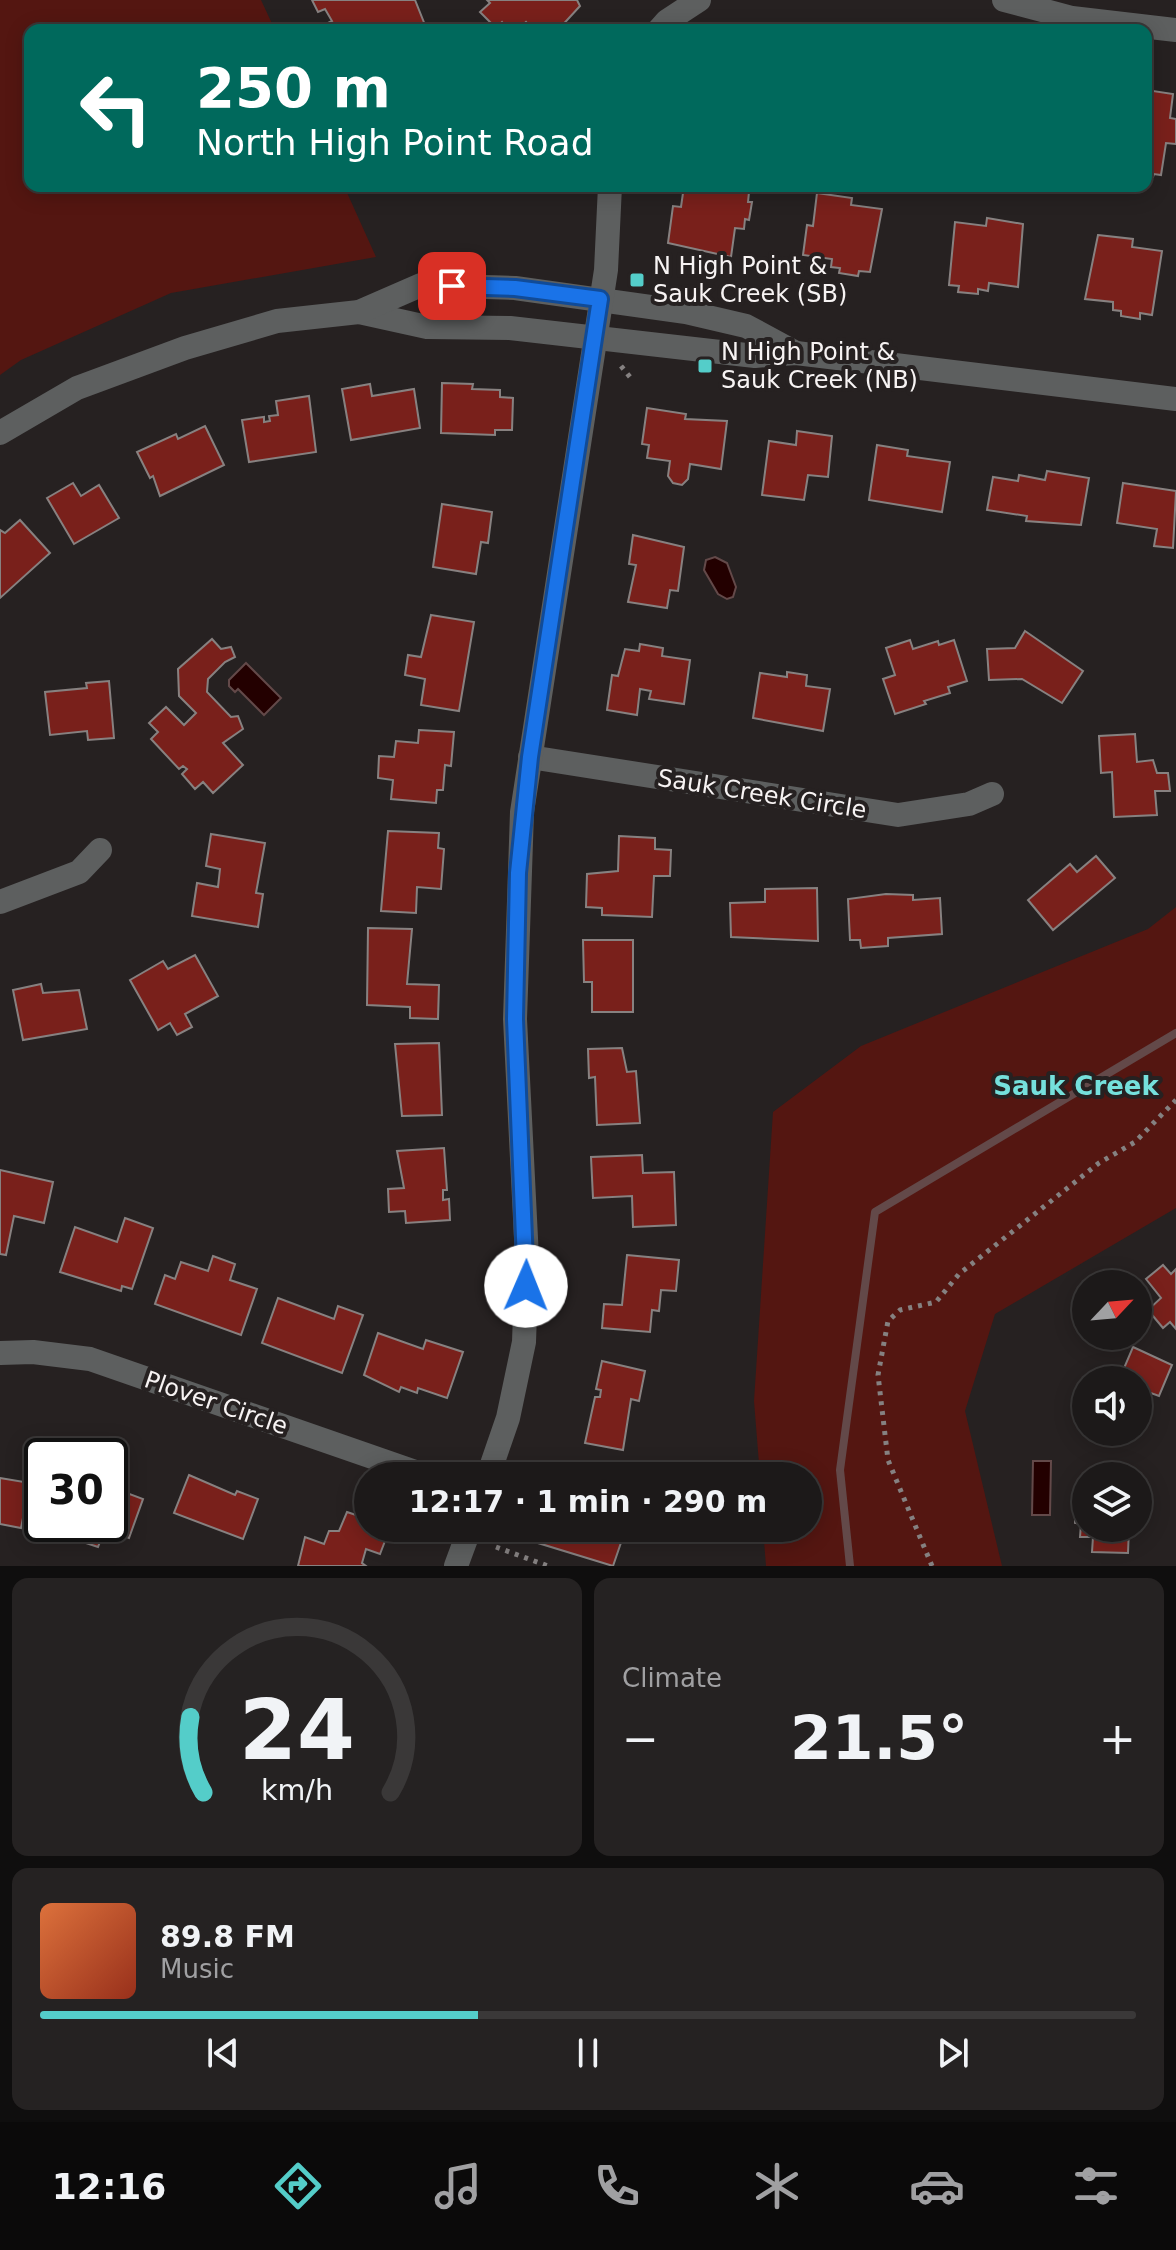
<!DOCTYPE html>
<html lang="en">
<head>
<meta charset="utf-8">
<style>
	body { margin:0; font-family:"DejaVu Sans",sans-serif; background:#252222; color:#f1f3f6; height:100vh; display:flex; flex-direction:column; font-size:30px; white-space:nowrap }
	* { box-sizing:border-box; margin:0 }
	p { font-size:26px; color:#a0a0a2 }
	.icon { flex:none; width:44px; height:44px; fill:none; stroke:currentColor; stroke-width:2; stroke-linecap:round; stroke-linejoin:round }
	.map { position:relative; height:1566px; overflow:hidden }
	.details { display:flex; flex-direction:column; gap:12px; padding:12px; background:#0f0e0e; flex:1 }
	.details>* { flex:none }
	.hud { position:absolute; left:24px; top:24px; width:1128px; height:168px; border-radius:16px; box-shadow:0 4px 20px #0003,0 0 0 2px #3a3838; background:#00695c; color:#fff; overflow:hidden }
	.needle { width:52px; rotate:64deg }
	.fabs { position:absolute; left:1072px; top:1270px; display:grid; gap:16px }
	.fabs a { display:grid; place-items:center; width:80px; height:80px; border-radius:50%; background:#1c1919; box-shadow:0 4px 20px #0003,0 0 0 2px #3a3838; font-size:40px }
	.speed { position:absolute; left:24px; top:1438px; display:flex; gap:16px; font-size:40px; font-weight:700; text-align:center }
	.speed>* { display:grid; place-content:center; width:104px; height:104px; border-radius:50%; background:#1c1919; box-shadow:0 4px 20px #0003,0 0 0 2px #3a3838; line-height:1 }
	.speed .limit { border:4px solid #111; border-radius:12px; background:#fff; color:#111 }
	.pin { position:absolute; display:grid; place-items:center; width:68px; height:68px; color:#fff; margin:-34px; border-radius:16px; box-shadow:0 4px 12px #0006 }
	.me { position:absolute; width:88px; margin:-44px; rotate:1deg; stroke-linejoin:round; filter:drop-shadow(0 0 6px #0008) }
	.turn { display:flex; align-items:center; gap:28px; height:168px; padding:0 40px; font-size:36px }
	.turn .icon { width:104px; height:104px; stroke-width:2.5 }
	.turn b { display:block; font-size:56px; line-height:68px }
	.big { font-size:60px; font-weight:800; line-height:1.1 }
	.details .tile { flex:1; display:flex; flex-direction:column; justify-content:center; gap:12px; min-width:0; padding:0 28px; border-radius:16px; background:#252222 }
	.details .dial { align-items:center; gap:0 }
	.dial svg { height:208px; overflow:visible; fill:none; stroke:#3a3838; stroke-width:7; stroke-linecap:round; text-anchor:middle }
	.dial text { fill:#f1f3f6; stroke:none }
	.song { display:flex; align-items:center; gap:24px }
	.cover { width:96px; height:96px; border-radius:12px; background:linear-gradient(135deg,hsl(20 70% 55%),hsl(10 70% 35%)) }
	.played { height:8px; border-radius:4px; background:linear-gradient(90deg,#54cdc9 40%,#3a3838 40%) }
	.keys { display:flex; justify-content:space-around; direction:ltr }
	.heat { display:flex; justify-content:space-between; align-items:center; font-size:44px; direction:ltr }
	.details .tiles { flex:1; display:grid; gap:12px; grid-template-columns:1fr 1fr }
	.tile:last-child { grid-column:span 2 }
	.trip { position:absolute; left:354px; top:1462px; width:468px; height:80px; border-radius:40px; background:#1c1919; box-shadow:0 4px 20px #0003,0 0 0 2px #3a3838; font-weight:800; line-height:80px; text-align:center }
	.tabs { display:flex; height:128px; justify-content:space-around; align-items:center; background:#0b0a0a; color:#a0a0a2 }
	.tabs .icon { width:56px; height:56px }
	.tabs .on { color:#54cdc9 }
	.tabs b { font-size:36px; color:#f1f3f6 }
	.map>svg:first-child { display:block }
	.green { fill:#541611 }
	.water { fill:#230000; stroke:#634949; stroke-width:2 }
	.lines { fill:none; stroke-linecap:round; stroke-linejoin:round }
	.stream { stroke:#634949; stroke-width:8 }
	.building { fill:#79201b; stroke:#878180; stroke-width:2 }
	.path { stroke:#858181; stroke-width:5; stroke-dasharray:4 6; stroke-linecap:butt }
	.minor { stroke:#5d5f5f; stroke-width:24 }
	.route-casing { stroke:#114b97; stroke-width:20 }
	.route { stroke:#1a73e8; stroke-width:14 }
	.poi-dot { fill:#54cdc9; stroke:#262121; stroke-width:3 }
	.labels { text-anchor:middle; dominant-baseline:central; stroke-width:8; stroke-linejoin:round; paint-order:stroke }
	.poi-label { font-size:24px; fill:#f7f3f3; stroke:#262121; text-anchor:start }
	.street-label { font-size:24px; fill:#f7f3f3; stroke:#262121 }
	.neighbourhood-label { font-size:26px; font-weight:bold; fill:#75e0dc; stroke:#262121 }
</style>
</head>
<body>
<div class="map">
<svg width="1176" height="1566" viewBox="0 0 1176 1566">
	<rect width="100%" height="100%" fill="#262121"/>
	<g class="green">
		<polygon points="0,0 261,0 275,30 30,30 30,186 344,186 376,257 171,293 21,360 0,375"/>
		<polygon points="1176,907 1176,1208 995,1314 965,1411 1002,1566 766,1566 763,1528 808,1528 808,1476 760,1476 754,1401 773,1112 861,1046 1148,929"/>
	</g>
	<g class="water">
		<polygon points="715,557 727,563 736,587 733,597 727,599 718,594 704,570 706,560"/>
		<polygon points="246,663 281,698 264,715 238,689 235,692 229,686 229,680"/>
		<polygon points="1033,1461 1051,1461 1050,1515 1032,1515"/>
	</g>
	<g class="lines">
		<polyline class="stream" points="850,1566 840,1470 875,1212 1176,1033"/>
	</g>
	<g class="building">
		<polygon points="312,0 415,0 427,30 327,30 324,25 332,21 325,9 318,12"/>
		<polygon points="487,0 577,0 580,6 558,30 533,30 526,22 517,30 508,30 502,22 496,28 480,12 490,3"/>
		<polygon points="1146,87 1146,90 1173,94 1170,118 1176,119 1176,144 1166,143 1161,175 1154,174 1153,177 1146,176"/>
		<polygon points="684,186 715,186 749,192 748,202 752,202 749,220 745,219 744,229 735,228 731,257 668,243 673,206 681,207"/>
		<polygon points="817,193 852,198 851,205 882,209 870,272 859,271 858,276 839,273 840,268 831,267 832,259 803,255 807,225 813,226"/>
		<polygon points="987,218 1023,224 1018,287 989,283 988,291 978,289 978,294 958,292 959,286 949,285 955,222 986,226"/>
		<polygon points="1098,235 1133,239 1132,247 1162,251 1152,315 1140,313 1140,319 1121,316 1121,311 1113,310 1113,302 1085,299"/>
		<polygon points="442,383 473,384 472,389 500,390 500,397 513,398 512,430 495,430 495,435 441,433"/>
		<polygon points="370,384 372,396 414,389 420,428 351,440 342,389"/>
		<polygon points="309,396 316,452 249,462 242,420 264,417 264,422 270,421 269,416 278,415 276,401"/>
		<polygon points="647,408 686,414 685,419 727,421 721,469 690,464 688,479 682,485 673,483 668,476 670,461 647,458 649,445 642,444"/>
		<polygon points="205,426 224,465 160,496 153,476 150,478 137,452 176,434 178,439"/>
		<polygon points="797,431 832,436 828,477 808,475 804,500 762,495 769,441 796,445"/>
		<polygon points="877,445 908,450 907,456 950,462 942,512 869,500"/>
		<polygon points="1047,471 1089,478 1081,525 1026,521 1027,516 987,510 993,477 1018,481 1019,475 1045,480"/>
		<polygon points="73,483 81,496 99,485 119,518 74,544 47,498"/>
		<polygon points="1123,483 1176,491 1173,548 1154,546 1157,529 1117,523"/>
		<polygon points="442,504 492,512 488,543 481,542 476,574 433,567"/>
		<polygon points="20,520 50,553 0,598 0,530 5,533"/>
		<polygon points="633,535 684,547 678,591 670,590 667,608 628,602 636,565 629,564"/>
		<polygon points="431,615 474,622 459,711 421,705 425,679 405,675 408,655 421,657"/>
		<polygon points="1025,631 1083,671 1062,703 1022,679 989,680 987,649 1015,648"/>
		<polygon points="212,639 221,649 231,647 235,657 225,662 208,679 207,692 231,717 238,716 243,729 223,743 243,765 213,793 203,782 195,789 182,774 187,769 183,766 179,769 151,739 158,732 149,723 166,707 184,725 196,713 179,696 178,669"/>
		<polygon points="910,640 913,649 938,641 939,645 954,640 967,681 948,687 950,693 924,701 926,704 895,714 883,679 895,675 886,648"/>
		<polygon points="640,644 663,648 662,656 690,660 684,704 649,699 651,691 640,689 637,715 607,710 612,675 618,676 625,649 639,651"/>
		<polygon points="787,672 807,675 806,686 830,689 823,731 753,718 760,673 787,677"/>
		<polygon points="109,681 114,738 88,740 87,731 50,735 45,692 87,688 86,683"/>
		<polygon points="419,730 454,732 451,766 445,765 443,790 437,790 436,803 391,799 393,780 378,778 379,756 394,757 396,741 418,743"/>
		<polygon points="1135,734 1137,762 1153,760 1157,773 1168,773 1170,791 1155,791 1157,815 1114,817 1112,772 1101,773 1099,736"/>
		<polygon points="388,831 439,833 438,848 444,849 441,889 417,887 416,913 381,911"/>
		<polygon points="211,834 265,843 256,893 263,894 258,927 192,916 197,883 218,887 220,869 206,866"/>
		<polygon points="619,836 655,838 655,849 671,850 670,876 654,876 652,917 602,915 602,908 586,907 587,874 618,871"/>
		<polygon points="1096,856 1115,878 1053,930 1028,900 1070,864 1077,872"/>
		<polygon points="817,888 818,941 731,937 730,903 765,902 765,889"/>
		<polygon points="886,894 913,895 913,900 940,898 942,934 888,938 888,946 861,948 860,940 850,940 848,899"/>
		<polygon points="368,928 412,929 407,984 439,985 438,1019 410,1018 410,1007 367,1005"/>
		<polygon points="583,940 633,940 633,1012 592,1012 592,982 584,982"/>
		<polygon points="195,955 218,996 185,1014 192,1027 177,1035 170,1023 158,1030 130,980 163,961 168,969"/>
		<polygon points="41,984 43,993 79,990 87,1029 23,1040 13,990"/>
		<polygon points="439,1043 442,1115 402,1116 395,1044"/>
		<polygon points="622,1048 627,1072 636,1071 640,1123 597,1125 595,1077 589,1078 588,1049"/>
		<polygon points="444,1148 447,1190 443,1190 443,1200 449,1199 450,1220 406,1223 405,1211 389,1212 388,1189 404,1188 397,1151"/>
		<polygon points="642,1155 643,1173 674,1172 676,1225 633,1227 632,1196 593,1198 591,1157"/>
		<polygon points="0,1170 53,1182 44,1223 14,1216 6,1255 0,1254"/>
		<polygon points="125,1218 153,1228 132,1289 122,1286 121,1291 60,1272 75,1227 117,1242"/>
		<polygon points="627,1255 679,1260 676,1291 661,1290 659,1311 652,1310 650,1332 602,1328 604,1304 622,1305"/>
		<polygon points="213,1256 235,1264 230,1280 257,1289 241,1335 155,1304 165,1275 175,1279 181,1262 208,1271"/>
		<polygon points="1163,1265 1171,1274 1176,1269 1176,1329 1170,1322 1163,1328 1148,1310 1161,1298 1146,1279"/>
		<polygon points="278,1298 334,1319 338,1306 363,1315 342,1373 262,1343"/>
		<polygon points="378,1333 423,1349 426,1340 463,1352 447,1398 418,1388 417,1393 401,1387 399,1392 364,1375"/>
		<polygon points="1133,1347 1172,1365 1159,1396 1151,1393 1145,1412 1142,1411 1138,1419 1138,1380 1102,1380 1108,1367 1122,1373"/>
		<polygon points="602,1361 645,1371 639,1401 631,1399 623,1450 585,1443 595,1397 600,1397 601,1390 596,1389"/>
		<polygon points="110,1463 124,1468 116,1489 143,1499 129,1538 114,1532 112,1537 103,1534 98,1547 80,1541 84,1528 74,1524 110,1524"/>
		<polygon points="1097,1465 1130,1466 1130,1476 1097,1476"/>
		<polygon points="189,1475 235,1495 237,1491 258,1499 243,1539 174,1513"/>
		<polygon points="0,1478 30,1483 21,1528 0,1524"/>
		<polygon points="1075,1488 1086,1488 1086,1528 1129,1528 1128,1553 1092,1552 1093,1537 1080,1537 1081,1524 1075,1523"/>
		<polygon points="347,1512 368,1519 368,1528 390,1528 380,1554 366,1549 362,1563 366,1566 298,1566 305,1537 324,1544 329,1531 339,1531"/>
		<polygon points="544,1528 626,1528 613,1566 538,1543"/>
	</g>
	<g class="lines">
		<g class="path">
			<polyline points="621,366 630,377"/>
			<polyline points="496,1547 548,1566"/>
			<polyline points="932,1566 888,1460 878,1375 888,1321 900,1310 936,1302 959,1274 1099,1163 1135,1142 1176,1100"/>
		</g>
		<g class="minor">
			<polyline points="1004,0 1072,18 1176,30"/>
			<polyline points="659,30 667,21 699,0"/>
			<polyline points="359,312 427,327 510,328 755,356 796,353 1176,399"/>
			<polyline points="0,433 77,388 185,348 277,321 359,312 421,285 515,288 686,312 746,326 796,353"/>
			<polyline points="530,757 898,815 969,804 992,794"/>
			<polyline points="0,902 79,872 100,850"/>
			<polyline points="0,1353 33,1352 90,1359 427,1476"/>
			<polyline points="488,1476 508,1418 524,1342 527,1258 515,1019 522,812 606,270 610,186"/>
			<polyline points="456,1566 470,1528"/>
		</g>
	</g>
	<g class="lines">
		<defs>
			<polyline id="route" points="452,286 515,288 600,299 530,757 518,873 515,1019 526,1286"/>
		</defs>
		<use href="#route" class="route-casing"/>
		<use href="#route" class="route"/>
	</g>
	<g class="poi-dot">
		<rect x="629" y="272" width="16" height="16" rx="4"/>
		<rect x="697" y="358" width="16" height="16" rx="4"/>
	</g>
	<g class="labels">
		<g class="poi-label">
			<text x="653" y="266">N High Point &amp;<tspan x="653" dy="28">Sauk Creek (SB)</tspan></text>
			<text x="721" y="352">N High Point &amp;<tspan x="721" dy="28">Sauk Creek (NB)</tspan></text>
		</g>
		<g class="street-label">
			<text transform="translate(762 794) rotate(9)">Sauk Creek Circle</text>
			<text transform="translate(216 1403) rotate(19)">Plover Circle</text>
		</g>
		<g class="neighbourhood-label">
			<text x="1076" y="1086">Sauk Creek</text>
		</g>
	</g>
</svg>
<div class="fabs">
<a><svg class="needle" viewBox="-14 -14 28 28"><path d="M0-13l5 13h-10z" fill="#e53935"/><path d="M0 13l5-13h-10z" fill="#a0a0a2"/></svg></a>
<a><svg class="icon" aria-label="sound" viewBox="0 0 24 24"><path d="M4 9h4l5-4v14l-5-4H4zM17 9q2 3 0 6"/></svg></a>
<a><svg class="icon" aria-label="layers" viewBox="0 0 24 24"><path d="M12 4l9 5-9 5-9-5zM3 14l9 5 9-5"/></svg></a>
</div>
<div class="speed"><div class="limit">30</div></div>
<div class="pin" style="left:452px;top:286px;background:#d93025"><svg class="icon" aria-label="arrive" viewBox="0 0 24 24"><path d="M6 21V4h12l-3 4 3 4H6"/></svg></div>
<svg class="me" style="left:526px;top:1286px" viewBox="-20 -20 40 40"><circle r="19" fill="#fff"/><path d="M0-13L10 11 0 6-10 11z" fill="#1a73e8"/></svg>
<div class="trip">12:17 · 1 min · 290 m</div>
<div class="hud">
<div class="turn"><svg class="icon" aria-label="left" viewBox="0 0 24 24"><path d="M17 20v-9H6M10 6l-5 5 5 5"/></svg><div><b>250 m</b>North High Point Road</div></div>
</div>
</div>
<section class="details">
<div class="tiles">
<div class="tile dial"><svg viewBox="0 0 100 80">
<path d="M14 69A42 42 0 1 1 86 69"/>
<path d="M14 69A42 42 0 0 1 9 40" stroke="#54cdc9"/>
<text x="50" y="56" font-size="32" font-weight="700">24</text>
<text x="50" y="72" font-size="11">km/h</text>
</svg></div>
<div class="tile"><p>Climate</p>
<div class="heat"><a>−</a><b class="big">21.5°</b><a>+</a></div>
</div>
<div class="tile">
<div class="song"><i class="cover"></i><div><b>89.8 FM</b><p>Music</p></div></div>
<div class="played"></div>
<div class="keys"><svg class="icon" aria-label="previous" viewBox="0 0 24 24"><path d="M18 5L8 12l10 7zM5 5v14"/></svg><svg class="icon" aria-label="pause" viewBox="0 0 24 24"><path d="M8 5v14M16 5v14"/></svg><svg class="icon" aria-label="next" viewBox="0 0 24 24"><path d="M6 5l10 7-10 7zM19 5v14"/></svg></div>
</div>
</div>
</section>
<nav class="tabs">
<b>12:16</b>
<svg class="icon on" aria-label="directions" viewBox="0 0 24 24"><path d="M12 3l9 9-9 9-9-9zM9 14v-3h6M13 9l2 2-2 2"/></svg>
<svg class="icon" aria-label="music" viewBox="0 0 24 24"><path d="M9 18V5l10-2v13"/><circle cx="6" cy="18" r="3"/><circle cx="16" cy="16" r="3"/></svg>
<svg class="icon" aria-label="phone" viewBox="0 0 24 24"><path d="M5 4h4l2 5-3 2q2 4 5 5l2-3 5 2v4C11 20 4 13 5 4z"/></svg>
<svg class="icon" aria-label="climate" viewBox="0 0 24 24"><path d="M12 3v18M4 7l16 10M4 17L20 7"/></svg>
<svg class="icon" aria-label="car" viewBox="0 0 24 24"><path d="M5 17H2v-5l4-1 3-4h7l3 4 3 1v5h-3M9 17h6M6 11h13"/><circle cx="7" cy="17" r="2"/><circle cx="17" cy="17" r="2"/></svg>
<svg class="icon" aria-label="filters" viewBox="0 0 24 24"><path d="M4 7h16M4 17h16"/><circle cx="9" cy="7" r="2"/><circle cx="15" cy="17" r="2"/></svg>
</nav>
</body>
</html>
